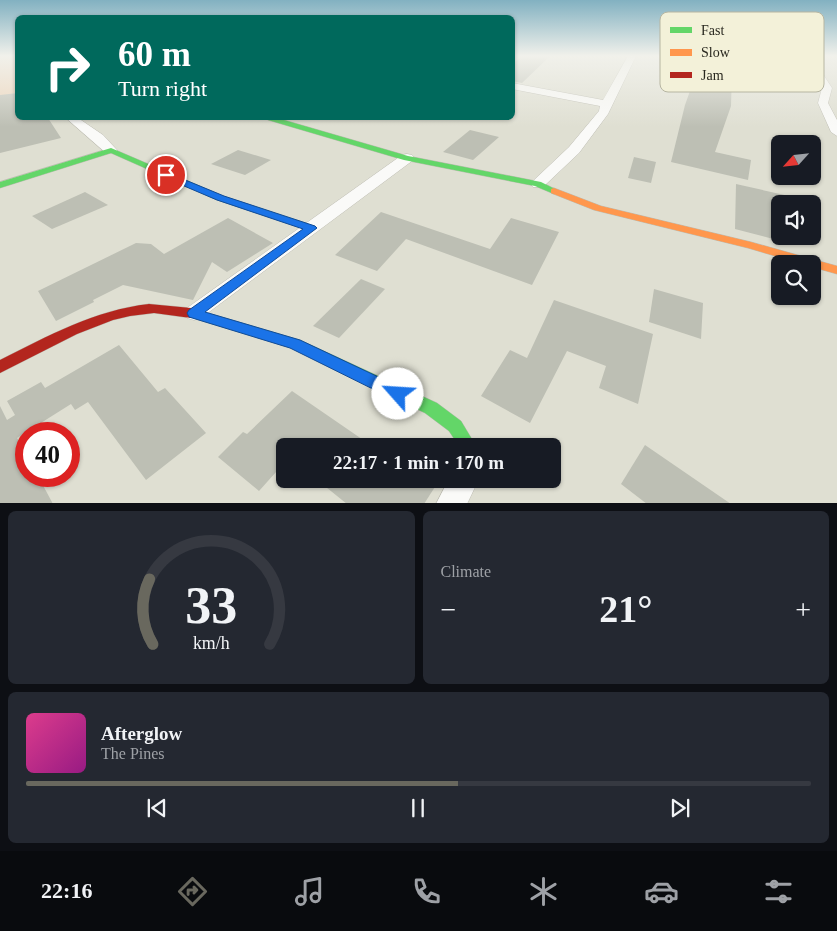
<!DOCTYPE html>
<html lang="en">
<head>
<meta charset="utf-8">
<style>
	body { margin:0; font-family:"Times New Roman",serif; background:#242831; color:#f1f3f6; height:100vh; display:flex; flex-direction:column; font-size:19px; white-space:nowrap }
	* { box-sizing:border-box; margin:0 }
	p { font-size:16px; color:#9ea1a6 }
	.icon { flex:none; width:28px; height:28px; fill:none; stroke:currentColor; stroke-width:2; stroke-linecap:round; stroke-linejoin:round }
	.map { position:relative; height:503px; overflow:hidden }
	.side { display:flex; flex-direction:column; gap:8px; padding:8px; background:#0d0f14; flex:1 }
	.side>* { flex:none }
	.banner { position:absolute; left:15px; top:15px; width:500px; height:105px; border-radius:8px; box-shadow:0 1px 4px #0004; background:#00695c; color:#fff; overflow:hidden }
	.needle { width:32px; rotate:243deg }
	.fabs { position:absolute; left:771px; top:135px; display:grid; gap:10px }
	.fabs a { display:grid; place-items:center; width:50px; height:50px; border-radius:8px; background:#171b24; box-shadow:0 1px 4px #0004; font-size:25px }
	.speed { position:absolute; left:15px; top:422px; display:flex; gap:10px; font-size:25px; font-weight:700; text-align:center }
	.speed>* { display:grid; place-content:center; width:65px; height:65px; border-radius:50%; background:#171b24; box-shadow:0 1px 4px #0004; line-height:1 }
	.speed .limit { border:8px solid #d22; background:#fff; color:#111 }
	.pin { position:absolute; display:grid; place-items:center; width:42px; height:42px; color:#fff; margin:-21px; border:2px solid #fff; border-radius:50%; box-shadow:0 1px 5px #0007 }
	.me { position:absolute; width:55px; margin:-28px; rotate:296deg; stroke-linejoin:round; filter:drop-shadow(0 0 4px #0008) }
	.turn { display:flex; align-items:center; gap:18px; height:105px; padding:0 20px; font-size:22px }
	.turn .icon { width:65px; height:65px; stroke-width:2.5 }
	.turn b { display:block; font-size:35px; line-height:42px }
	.big { font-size:38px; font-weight:700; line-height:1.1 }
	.side .card { flex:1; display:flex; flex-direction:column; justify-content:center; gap:8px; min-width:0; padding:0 18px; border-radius:8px; background:#242831 }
	.side .dial { align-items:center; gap:0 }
	.dial svg { height:130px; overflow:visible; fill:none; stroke:#363941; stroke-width:7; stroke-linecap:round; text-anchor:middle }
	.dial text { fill:#f1f3f6; stroke:none }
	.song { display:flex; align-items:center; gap:15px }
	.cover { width:60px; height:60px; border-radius:8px; background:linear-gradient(135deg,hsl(330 70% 55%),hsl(310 70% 35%)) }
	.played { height:5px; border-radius:2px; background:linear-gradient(90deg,#69685e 55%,#363941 55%) }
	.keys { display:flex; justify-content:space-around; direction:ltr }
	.heat { display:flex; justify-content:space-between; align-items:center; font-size:28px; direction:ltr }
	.side .tiles { flex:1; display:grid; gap:8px; grid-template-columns:1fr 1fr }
	.card:last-child { grid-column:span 2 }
	.trip { position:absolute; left:276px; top:438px; width:285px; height:50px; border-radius:8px; background:#171b24; box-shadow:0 1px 4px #0004; font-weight:700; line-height:50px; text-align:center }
	.menu { display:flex; height:80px; justify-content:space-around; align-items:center; background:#090b0e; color:#9ea1a6 }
	.menu .icon { width:35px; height:35px }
	.menu .on { color:#69685e }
	.menu b { font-size:22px; color:#f1f3f6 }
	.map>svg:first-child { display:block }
	.green { fill:#edd4b9 }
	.building { fill:#bdbfb4 }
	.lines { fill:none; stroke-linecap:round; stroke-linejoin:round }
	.street-casing { stroke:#bdbcb2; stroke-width:1 }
	.fast-casing { stroke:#bdbcb2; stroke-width:1 }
	.slow-casing { stroke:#bdbcb2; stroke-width:1 }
	.jam-casing { stroke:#bdbcb2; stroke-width:1 }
	.street { fill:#fafaf8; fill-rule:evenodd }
	.fast { fill:#63d668; fill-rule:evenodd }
	.slow { fill:#ff974d; fill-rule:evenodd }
	.jam { fill:#b3261e; fill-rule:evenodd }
	.route { fill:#1a73e8; stroke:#114b97 }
	.key { fill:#f3f1d9; stroke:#b6b5a1; stroke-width:1 }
	.key-label { font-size:14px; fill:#29281f }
</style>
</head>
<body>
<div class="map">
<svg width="837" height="504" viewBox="0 0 837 504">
	<rect width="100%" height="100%" fill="#dfdfd2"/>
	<polygon class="green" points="0,56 17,56 17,93 0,96"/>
	<g class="building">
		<polygon points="522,56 550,56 522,83 512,81 512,65"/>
		<polygon points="699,67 732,72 731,106 715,152 751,160 748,180 671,162 685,105 690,91 692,92"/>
		<polygon points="18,93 18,118 48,118 61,138 0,153 0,95"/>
		<polygon points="470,130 499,137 473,160 443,152"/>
		<polygon points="238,150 271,160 245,175 211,164"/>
		<polygon points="634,157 656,162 651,183 628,178"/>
		<polygon points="736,184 789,196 791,204 780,204 780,236 795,236 796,245 735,229"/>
		<polygon points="85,192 108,205 52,229 32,216"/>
		<polygon points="381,212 490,249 511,218 559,232 532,285 406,239 377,271 335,255"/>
		<polygon points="228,218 273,243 227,272 212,262 193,300 123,285 93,300 94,302 56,321 38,291 136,243 151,244 164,254"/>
		<polygon points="361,279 385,289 339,338 313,326"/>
		<polygon points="654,289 703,303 701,339 649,322"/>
		<polygon points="554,300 653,334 638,404 599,388 606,366 567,351 530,423 481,396 510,350 527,358"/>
		<polygon points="119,345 158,392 165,388 206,433 146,480 88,402 75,410 71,404 17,438 26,454 26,476 38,476 53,504 0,504 0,406 7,420 15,415 7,401 41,382 45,388"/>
		<polygon points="292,391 372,446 285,446 285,462 259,491 218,457 243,432 247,434"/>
		<polygon points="645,445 731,504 647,504 621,484"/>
		<polygon points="316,479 440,479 424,504 347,504"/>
	</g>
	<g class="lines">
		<defs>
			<g id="street">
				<polygon points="628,56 636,56 608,114 579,153 543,187 533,187 531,184 533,181 569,147 599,111 600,106 512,89 512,83 603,100"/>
				<polygon points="803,56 811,56 832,88 828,103 837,120 837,136 831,132 818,103 822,88"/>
				<polygon points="66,118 78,118 103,135 117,150 116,153 106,153"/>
				<polygon points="407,154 412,155 414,158 412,161 201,318 194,320 187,318 184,313 187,308 402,155"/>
				<polygon points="449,479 479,479 467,504 436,504"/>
			</g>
			<g id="fast">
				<polygon points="268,118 277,118 408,156 541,182 559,191 554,194 535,186 404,160 268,120"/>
				<polygon points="111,148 223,196 315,226 316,228 315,230 307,230 217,200 111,153 0,188 0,182"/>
				<polygon points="191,308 300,340 437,403 461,421 476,446 459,446 449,431 425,413 291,348 186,316 184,313 186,310"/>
			</g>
			<polygon id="slow" points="554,188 601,206 751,242 837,266 837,274 812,267 812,264 802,264 748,248 594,210 551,193 551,189"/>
			<path id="jam" d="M149,304L191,308L196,310L198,313L196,316L191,318L154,313L130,316L113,320L77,334L0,373V360C48,336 95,310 149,304Z"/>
		</defs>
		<use href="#street" class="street-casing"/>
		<use href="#fast" class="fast-casing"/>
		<use href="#slow" class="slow-casing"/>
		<use href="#jam" class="jam-casing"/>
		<use href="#street" class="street"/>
		<use href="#fast" class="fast"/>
		<use href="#slow" class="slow"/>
		<use href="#jam" class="jam"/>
	</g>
	<linearGradient id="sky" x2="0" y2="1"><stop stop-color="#82b1c1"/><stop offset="0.44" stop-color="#f1f1eb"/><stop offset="1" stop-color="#f1f1eb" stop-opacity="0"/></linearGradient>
	<rect width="837" height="127" fill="url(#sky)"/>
	<polygon class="route" points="166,172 224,196 315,226 317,228 205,312 300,340 404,389 406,394 404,399 398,401 393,399 290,348 189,317 187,313 189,310 303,229 217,200 163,177 163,173"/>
	<rect x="660" y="12" width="164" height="80" rx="8" class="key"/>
	<rect x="670" y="27" width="22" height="6" fill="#63d668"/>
	<rect x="670" y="49" width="22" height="7" fill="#ff974d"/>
	<rect x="670" y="72" width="22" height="6" fill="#b3261e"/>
	<g class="key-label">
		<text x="701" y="35">Fast</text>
		<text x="701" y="57">Slow</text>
		<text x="701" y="80">Jam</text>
	</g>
</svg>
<div class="fabs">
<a><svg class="needle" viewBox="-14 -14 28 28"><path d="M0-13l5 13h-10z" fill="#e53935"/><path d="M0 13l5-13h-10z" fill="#9ea1a6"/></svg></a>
<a><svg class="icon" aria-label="sound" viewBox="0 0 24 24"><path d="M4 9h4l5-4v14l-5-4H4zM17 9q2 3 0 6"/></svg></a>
<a><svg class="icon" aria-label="search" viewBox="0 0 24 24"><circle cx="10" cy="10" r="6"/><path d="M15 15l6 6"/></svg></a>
</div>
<div class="speed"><div class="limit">40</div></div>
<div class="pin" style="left:166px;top:175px;background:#d93025"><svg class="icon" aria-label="arrive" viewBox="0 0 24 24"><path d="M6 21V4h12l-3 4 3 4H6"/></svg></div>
<svg class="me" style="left:398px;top:394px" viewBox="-20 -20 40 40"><circle r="19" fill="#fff"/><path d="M0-13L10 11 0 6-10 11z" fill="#1a73e8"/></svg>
<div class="trip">22:17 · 1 min · 170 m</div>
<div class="banner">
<div class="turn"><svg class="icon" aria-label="right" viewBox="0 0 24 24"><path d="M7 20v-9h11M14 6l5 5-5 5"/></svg><div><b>60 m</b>Turn right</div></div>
</div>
</div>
<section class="side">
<div class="tiles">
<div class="card dial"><svg viewBox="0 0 100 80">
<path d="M14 69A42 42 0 1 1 86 69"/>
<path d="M14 69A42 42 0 0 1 12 29" stroke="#69685e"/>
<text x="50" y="56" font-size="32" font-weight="700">33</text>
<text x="50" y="72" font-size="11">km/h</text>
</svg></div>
<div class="card"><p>Climate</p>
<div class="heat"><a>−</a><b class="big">21°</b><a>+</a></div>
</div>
<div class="card">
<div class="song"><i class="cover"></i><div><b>Afterglow</b><p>The Pines</p></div></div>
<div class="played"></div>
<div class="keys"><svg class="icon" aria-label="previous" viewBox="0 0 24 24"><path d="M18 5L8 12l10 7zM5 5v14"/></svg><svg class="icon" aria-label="pause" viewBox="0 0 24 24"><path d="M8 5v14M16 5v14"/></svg><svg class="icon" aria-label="next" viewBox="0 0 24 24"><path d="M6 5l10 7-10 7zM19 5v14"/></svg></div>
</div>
</div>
</section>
<nav class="menu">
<b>22:16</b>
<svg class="icon on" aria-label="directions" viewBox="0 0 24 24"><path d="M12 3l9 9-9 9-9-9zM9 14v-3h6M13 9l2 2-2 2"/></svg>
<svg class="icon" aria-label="music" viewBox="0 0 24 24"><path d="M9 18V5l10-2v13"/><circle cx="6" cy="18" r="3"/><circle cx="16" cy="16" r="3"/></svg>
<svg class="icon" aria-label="phone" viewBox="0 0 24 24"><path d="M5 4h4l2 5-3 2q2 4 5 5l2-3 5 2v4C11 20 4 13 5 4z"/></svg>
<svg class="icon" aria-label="climate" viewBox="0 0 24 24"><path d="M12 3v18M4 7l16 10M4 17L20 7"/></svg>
<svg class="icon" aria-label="car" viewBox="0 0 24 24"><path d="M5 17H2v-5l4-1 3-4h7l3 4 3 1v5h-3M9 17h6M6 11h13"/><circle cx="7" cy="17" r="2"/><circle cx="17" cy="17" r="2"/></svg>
<svg class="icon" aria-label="filters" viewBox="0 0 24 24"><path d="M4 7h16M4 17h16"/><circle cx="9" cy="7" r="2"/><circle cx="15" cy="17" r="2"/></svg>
</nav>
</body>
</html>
